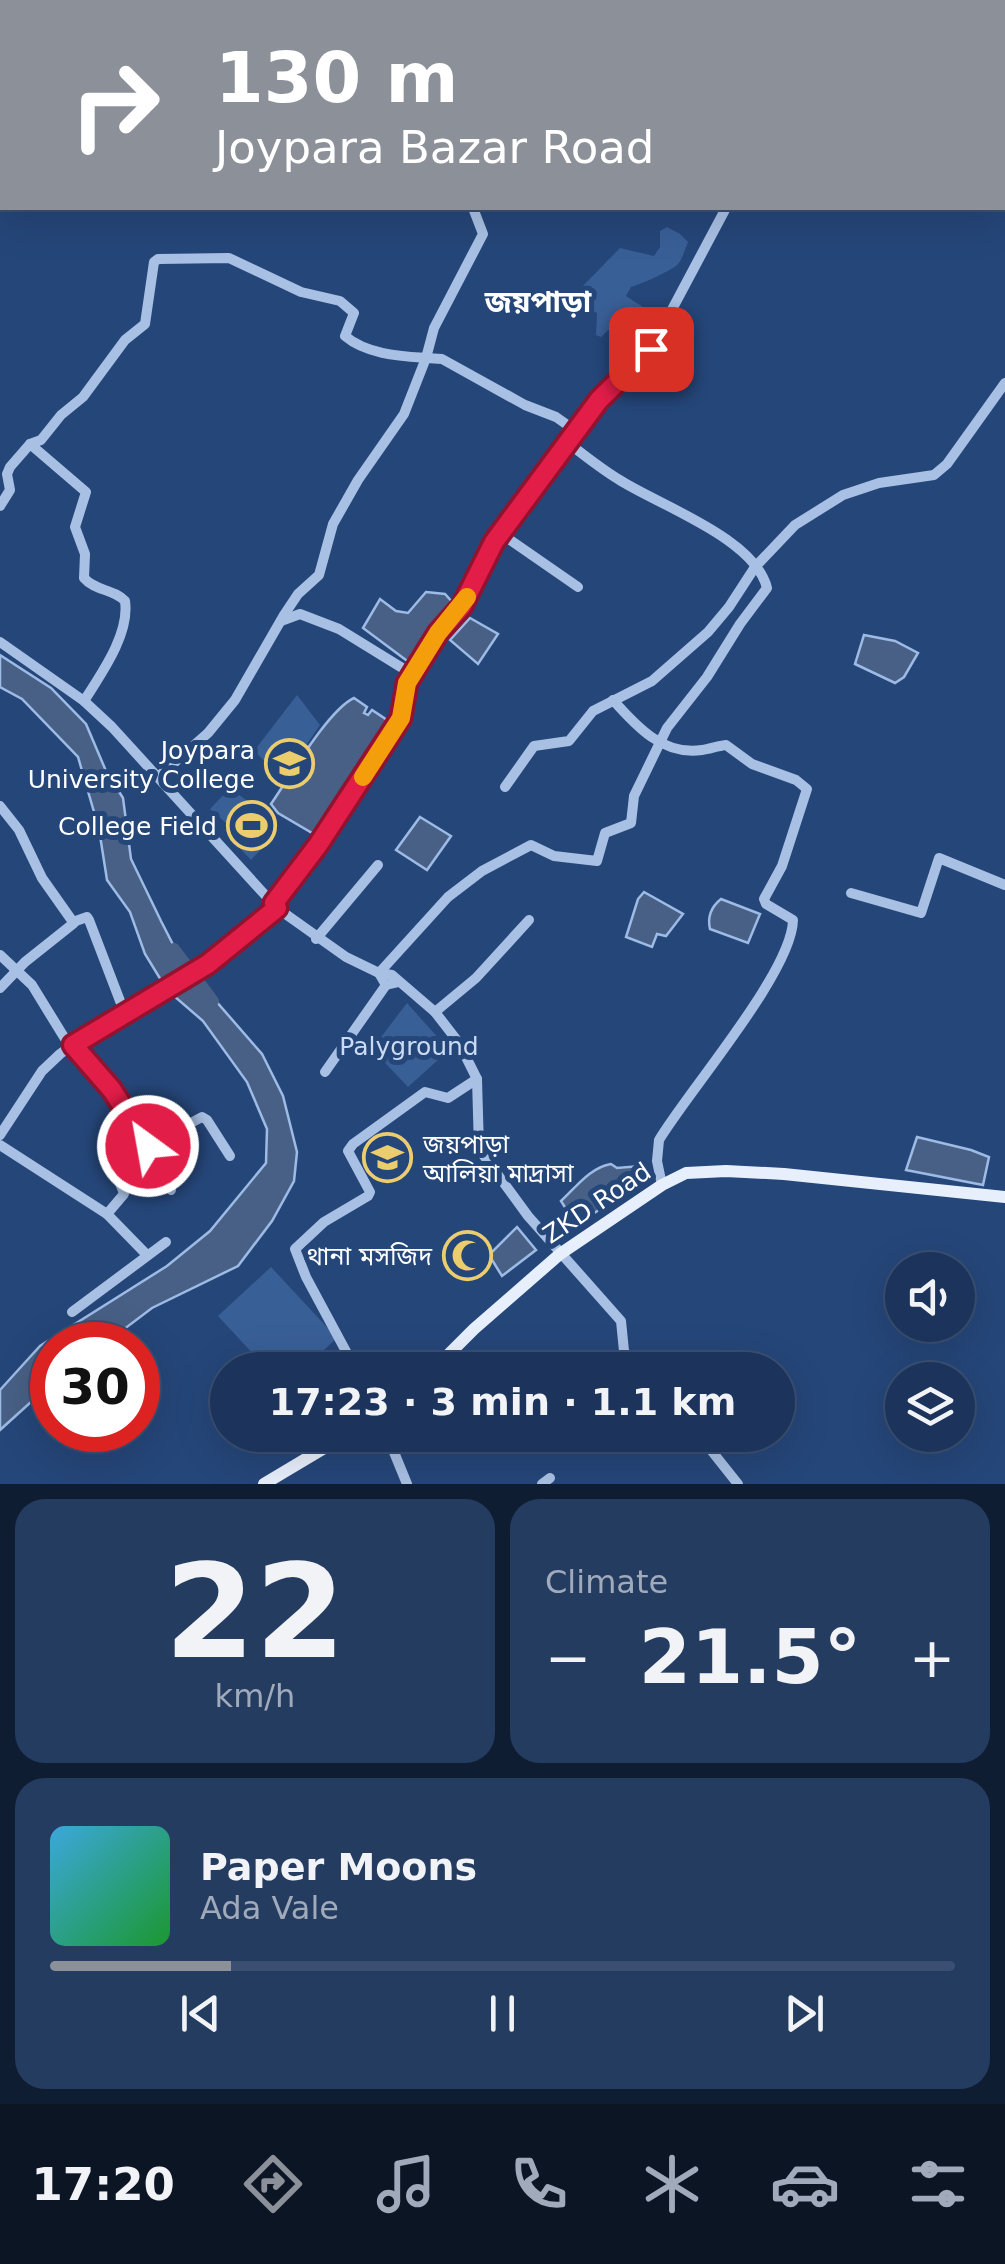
<!DOCTYPE html>
<html lang="en">
<head>
<meta charset="utf-8">
<style>
	body { margin:0; font-family:"DejaVu Sans","Noto Sans Bengali",sans-serif; background:#253c61; color:#f1f3f6; height:100vh; display:flex; flex-direction:column; font-size:38px; white-space:nowrap }
	* { box-sizing:border-box; margin:0 }
	p { font-size:32px; color:#a0aabb }
	.icon { flex:none; width:55px; height:55px; fill:none; stroke:currentColor; stroke-width:2; stroke-linecap:round; stroke-linejoin:round }
	.map { position:relative; height:1484px; overflow:hidden }
	.side { display:flex; flex-direction:column; gap:15px; padding:15px; background:#0f1d32; flex:1 }
	.side>* { flex:none }
	.guide { position:absolute; left:0px; top:0px; width:1005px; height:210px; box-shadow:0 10px 40px #0002,0 0 0 2px #3a4f71; background:#8c9099; color:#fff; overflow:hidden }
	.tools { position:absolute; left:885px; top:1252px; display:grid; gap:20px }
	.tools a { display:grid; place-items:center; width:90px; height:90px; border-radius:50%; background:#1c345b; box-shadow:0 10px 40px #0002,0 0 0 2px #3a4f71; font-size:50px }
	.speed { position:absolute; left:30px; top:1322px; display:flex; gap:20px; font-size:50px; font-weight:700; text-align:center }
	.speed>* { display:grid; place-content:center; width:130px; height:130px; border-radius:50%; background:#1c345b; box-shadow:0 10px 40px #0002,0 0 0 2px #3a4f71; line-height:1 }
	.speed .limit { border:15px solid #d22; background:#fff; color:#111 }
	.pin { position:absolute; display:grid; place-items:center; width:85px; height:85px; color:#fff; margin:-42px; border-radius:20px; box-shadow:0 5px 15px #0006 }
	.me { position:absolute; width:110px; margin:-55px; rotate:328deg; stroke-linejoin:round; filter:drop-shadow(0 0 8px #0008) }
	.turn { display:flex; align-items:center; gap:35px; height:210px; padding:0 50px; font-size:45px }
	.turn .icon { width:130px; height:130px; stroke-width:2.5 }
	.turn b { display:block; font-size:70px; line-height:85px }
	.big { font-size:75px; font-weight:700; line-height:1.1 }
	.side .tile { flex:1; display:flex; flex-direction:column; justify-content:center; gap:15px; min-width:0; padding:0 35px; border-radius:30px; background:#253c61 }
	.side .dial { align-items:center; gap:0 }
	.dial b { font-size:130px; line-height:1 }
	.song { display:flex; align-items:center; gap:30px }
	.cover { width:120px; height:120px; border-radius:15px; background:linear-gradient(135deg,hsl(200 70% 55%),hsl(130 70% 35%)) }
	.played { height:10px; border-radius:5px; background:linear-gradient(90deg,#8c9099 20%,#3a4f71 20%) }
	.keys { display:flex; justify-content:space-around; direction:ltr }
	.heat { display:flex; justify-content:space-between; align-items:center; font-size:55px; direction:ltr }
	.side .tiles { flex:1; display:grid; gap:15px; grid-template-columns:1fr 1fr }
	.tile:last-child { grid-column:span 2 }
	.trip { position:absolute; left:210px; top:1352px; width:585px; height:100px; border-radius:50px; background:#1c345b; box-shadow:0 10px 40px #0002,0 0 0 2px #3a4f71; font-weight:700; line-height:100px; text-align:center }
	.tabs { display:flex; height:160px; justify-content:space-around; align-items:center; background:#0b1524; color:#a0aabb }
	.tabs .icon { width:70px; height:70px }
	.tabs .on { color:#8c9099 }
	.tabs b { font-size:45px; color:#f1f3f6 }
	.map>svg:first-child { display:block }
	.green { fill:#395f97 }
	.water { fill:#486086; stroke:#9dbbe4; stroke-width:2.5 }
	.lines { fill:none; stroke-linecap:round; stroke-linejoin:round }
	.river { stroke:#486086; stroke-width:12 }
	.minor { stroke:#a8c0e3; stroke-width:10 }
	.major { stroke:#e8effc; stroke-width:12 }
	.route-casing { stroke:#92132f; stroke-width:25 }
	.route { stroke:#e11d48; stroke-width:18 }
	.slow { stroke:#f59e0b; stroke-width:18 }
	.labels { text-anchor:middle; dominant-baseline:central; stroke-width:10; stroke-linejoin:round; paint-order:stroke }
	.poi-label { font-size:25px; fill:#fff; stroke:#254679; text-anchor:end }
	.park-label { font-size:25px; fill:#cbdbf3; stroke:#254679 }
	.street-label { font-size:25px; fill:#fff; stroke:#254679 }
	.quarter-label { font-size:30px; font-weight:bold; fill:#fff; stroke:#254679 }
</style>
</head>
<body>
<div class="map">
<svg width="1005" height="1484" viewBox="0 0 1005 1484">
	<rect width="100%" height="100%" fill="#254679"/>
	<g class="green">
		<polygon points="0,0 391,0 2,2 0,121"/>
		<path d="M667,227L680,234L688,242C685,249 682,261 677,265C671,271 639,285 631,287L626,296L643,307L625,328L615,324L601,337L596,335L597,313L584,306L578,291L620,248L654,256L660,247V231Z"/>
		<polygon points="297,695 320,725 283,779 254,751"/>
		<polygon points="230,788 274,821 276,833 251,860 231,839 234,830 210,809"/>
		<polygon points="407,1003 449,1050 408,1087 372,1049"/>
		<polygon points="271,1267 337,1338 302,1370 268,1370 218,1316"/>
	</g>
	<g class="water">
		<polygon points="426,592 445,594 454,604 410,663 363,628 380,599 396,611 408,613"/>
		<polygon points="470,618 498,634 478,664 450,640"/>
		<polygon points="864,635 895,641 918,653 904,677 895,683 855,664"/>
		<polygon points="0,655 51,688 86,724 106,771 123,798 131,859 161,921 182,962 262,1054 283,1096 297,1152 294,1181 272,1221 238,1266 152,1308 103,1345 52,1345 52,1383 0,1430 0,1390 40,1346 167,1266 210,1231 266,1163 267,1129 247,1082 203,1021 167,990 145,954 130,912 107,880 99,829 78,757 22,699 0,687"/>
		<path d="M354,698L367,707L364,713L368,715L372,710L387,720L386,731L337,811L333,809L329,817L332,820L319,837L278,813L271,804C289,778 328,710 354,698Z"/>
		<polygon points="420,817 451,836 427,870 396,850"/>
		<polygon points="644,892 683,914 666,936 657,934 652,947 626,937 638,899"/>
		<path d="M721,899L760,914L748,943L710,929C707,916 711,907 721,899Z"/>
		<polygon points="917,1137 971,1150 989,1157 983,1185 906,1170"/>
		<path d="M611,1164L617,1168L640,1166L643,1180L587,1218L571,1217L561,1201C576,1187 591,1167 611,1164Z"/>
		<polygon points="517,1227 536,1250 502,1276 489,1255"/>
	</g>
	<g class="lines">
		<polyline class="river" points="174,949 213,1001"/>
		<g class="minor">
			<polyline points="139,2 140,0"/>
			<polyline points="511,2 513,0"/>
			<polyline points="748,2 750,0"/>
			<path d="M30,444L86,492L75,527L85,554L84,578C95,591 114,589 125,601C130,634 101,674 84,701"/>
			<path d="M0,506L10,490L7,474L10,467L30,444L41,440L61,415L83,397L125,340L145,324L154,262L158,259L229,258L301,292L340,301L354,313L345,336C366,354 399,356 426,358L434,328L483,234L473,208"/>
			<polyline points="500,533 578,587"/>
			<polyline points="281,621 300,614 339,629 412,674"/>
			<polyline points="0,642 84,701 112,727 276,907"/>
			<path d="M613,700C636,726 663,756 702,750C710,749 717,746 726,745L752,764L796,780L807,789L782,866L764,899L766,904L793,920C792,972 689,1090 659,1140L657,1161L662,1185"/>
			<polyline points="158,777 208,733 235,700 284,615 298,594 319,575 333,524 358,480 404,414 426,358 442,359 525,405 556,417 576,431"/>
			<polyline points="505,787 534,746 569,741 593,711 652,681 708,632 729,607 755,567 795,525 843,495 879,483 934,475 947,464 1005,383"/>
			<polyline points="0,806 19,830 42,878 73,922 87,917 89,920 125,1014"/>
			<polyline points="851,893 921,913 939,858 1005,885"/>
			<polyline points="274,903 318,845 401,718 407,683 439,633 462,606 494,542 599,400 651,349 726,208"/>
			<polyline points="316,939 378,865"/>
			<polyline points="0,955 32,985 67,1042 112,1090 148,1146 171,1190"/>
			<path d="M399,982L386,985L379,973L448,897L482,871L531,845L554,856L597,861L605,833L631,823L634,796L667,728L707,677L740,624L767,588C755,538 658,505 618,479C600,468 584,455 567,442"/>
			<polyline points="0,988 25,962 74,923"/>
			<polyline points="435,1012 476,978 529,920"/>
			<polyline points="325,1072 386,985"/>
			<polyline points="0,1135 42,1071 60,1054 87,1034 208,964 277,908 346,957 379,973 392,975 435,1012 459,1043 477,1079 479,1149 528,1216 621,1321 624,1351 639,1370"/>
			<polyline points="0,1145 107,1214 146,1254"/>
			<path d="M107,1214L124,1194C122,1186 116,1179 119,1171C125,1152 183,1128 202,1117L207,1120L230,1156"/>
			<polyline points="72,1312 166,1242"/>
			<polyline points="356,1370 306,1277 295,1249 324,1222 368,1196 370,1192 348,1151 353,1144 425,1092 448,1098 477,1079"/>
			<polyline points="387,1435 407,1484"/>
			<polyline points="699,1435 738,1484"/>
			<polyline points="542,1484 550,1478"/>
		</g>
		<g class="major">
			<polyline points="433,1370 474,1329 560,1254 662,1185 686,1173 726,1171 784,1174 1005,1197"/>
			<polyline points="264,1484 346,1435"/>
		</g>
	</g>
	<g class="lines">
		<defs>
			<polyline id="route" points="148,1146 112,1090 73,1045 208,964 277,908 274,903 318,845 401,718 407,683 438,633 462,606 494,542 599,400 651,349"/>
		</defs>
		<use href="#route" class="route-casing"/>
		<use href="#route" class="route"/>
		<polyline class="slow" points="363,777 401,718 407,683 438,633 467,597"/>
	</g>
	<defs>
		<symbol id="university-ring" viewBox="-11 -11 22 22"><circle r="9.5" fill="#254679" stroke="#eccd6d" stroke-width="1.5"/><path d="M0-5L7-2L0 1L-7-2ZM-4 1L0 2.5L4 1V4Q0 6-4 4Z" fill="#eccd6d"/></symbol>
		<symbol id="stadium-ring" viewBox="-11 -11 22 22"><circle r="9.5" fill="#254679" stroke="#eccd6d" stroke-width="1.5"/><path d="M0-5a6.5 5 0 1 0 0 10a6.5 5 0 1 0 0-10ZM-3.5-1.8h7v3.6h-7Z" fill="#eccd6d"/></symbol>
		<symbol id="mosque-ring" viewBox="-11 -11 22 22"><circle r="9.5" fill="#254679" stroke="#eccd6d" stroke-width="1.5"/><path d="M3.5-4.9A6 6 0 1 0 3.5 4.9A5 5 0 1 1 3.5-4.9Z" fill="#eccd6d"/></symbol>
	</defs>
	<g fill-rule="evenodd">
		<use href="#university-ring" x="262" y="736" width="55" height="55"/>
		<use href="#stadium-ring" x="224" y="798" width="55" height="55"/>
		<use href="#university-ring" x="360" y="1130" width="55" height="55"/>
		<use href="#mosque-ring" x="440" y="1228" width="55" height="55"/>
	</g>
	<g class="labels">
		<g class="poi-label">
			<text x="255" y="750">Joypara<tspan x="255" dy="29">University College</tspan></text>
			<text x="217" y="826">College Field</text>
			<text x="423" y="1144" text-anchor="start">জয়পাড়া<tspan x="423" dy="29">আলিয়া মাদ্রাসা</tspan></text>
			<text x="432" y="1256">থানা মসজিদ</text>
		</g>
		<g class="park-label">
			<text x="409" y="1046">Palyground</text>
		</g>
		<g class="street-label">
			<text transform="translate(597 1203) rotate(-34)">ZKD Road</text>
		</g>
		<g class="quarter-label">
			<text x="538" y="301">জয়পাড়া</text>
		</g>
	</g>
</svg>
<div class="tools">
<a><svg class="icon" aria-label="sound" viewBox="0 0 24 24"><path d="M4 9h4l5-4v14l-5-4H4zM17 9q2 3 0 6"/></svg></a>
<a><svg class="icon" aria-label="layers" viewBox="0 0 24 24"><path d="M12 4l9 5-9 5-9-5zM3 14l9 5 9-5"/></svg></a>
</div>
<div class="speed"><div class="limit">30</div></div>
<div class="pin" style="left:651px;top:349px;background:#d93025"><svg class="icon" aria-label="arrive" viewBox="0 0 24 24"><path d="M6 21V4h12l-3 4 3 4H6"/></svg></div>
<svg class="me" style="left:148px;top:1146px" viewBox="-20 -20 40 40"><circle r="17" fill="#e11d48" stroke="#fff" stroke-width="3"/><path d="M0-11L8 9 0 5-8 9z" fill="#fff"/></svg>
<div class="trip">17:23 · 3 min · 1.1 km</div>
<div class="guide">
<div class="turn"><svg class="icon" aria-label="right" viewBox="0 0 24 24"><path d="M7 20v-9h11M14 6l5 5-5 5"/></svg><div><b>130 m</b>Joypara Bazar Road</div></div>
</div>
</div>
<section class="side">
<div class="tiles">
<div class="tile dial"><b>22</b><p>km/h</p></div>
<div class="tile"><p>Climate</p>
<div class="heat"><a>−</a><b class="big">21.5°</b><a>+</a></div>
</div>
<div class="tile">
<div class="song"><i class="cover"></i><div><b>Paper Moons</b><p>Ada Vale</p></div></div>
<div class="played"></div>
<div class="keys"><svg class="icon" aria-label="previous" viewBox="0 0 24 24"><path d="M18 5L8 12l10 7zM5 5v14"/></svg><svg class="icon" aria-label="pause" viewBox="0 0 24 24"><path d="M8 5v14M16 5v14"/></svg><svg class="icon" aria-label="next" viewBox="0 0 24 24"><path d="M6 5l10 7-10 7zM19 5v14"/></svg></div>
</div>
</div>
</section>
<nav class="tabs">
<b>17:20</b>
<svg class="icon on" aria-label="directions" viewBox="0 0 24 24"><path d="M12 3l9 9-9 9-9-9zM9 14v-3h6M13 9l2 2-2 2"/></svg>
<svg class="icon" aria-label="music" viewBox="0 0 24 24"><path d="M9 18V5l10-2v13"/><circle cx="6" cy="18" r="3"/><circle cx="16" cy="16" r="3"/></svg>
<svg class="icon" aria-label="phone" viewBox="0 0 24 24"><path d="M5 4h4l2 5-3 2q2 4 5 5l2-3 5 2v4C11 20 4 13 5 4z"/></svg>
<svg class="icon" aria-label="climate" viewBox="0 0 24 24"><path d="M12 3v18M4 7l16 10M4 17L20 7"/></svg>
<svg class="icon" aria-label="car" viewBox="0 0 24 24"><path d="M5 17H2v-5l4-1 3-4h7l3 4 3 1v5h-3M9 17h6M6 11h13"/><circle cx="7" cy="17" r="2"/><circle cx="17" cy="17" r="2"/></svg>
<svg class="icon" aria-label="filters" viewBox="0 0 24 24"><path d="M4 7h16M4 17h16"/><circle cx="9" cy="7" r="2"/><circle cx="15" cy="17" r="2"/></svg>
</nav>
</body>
</html>
